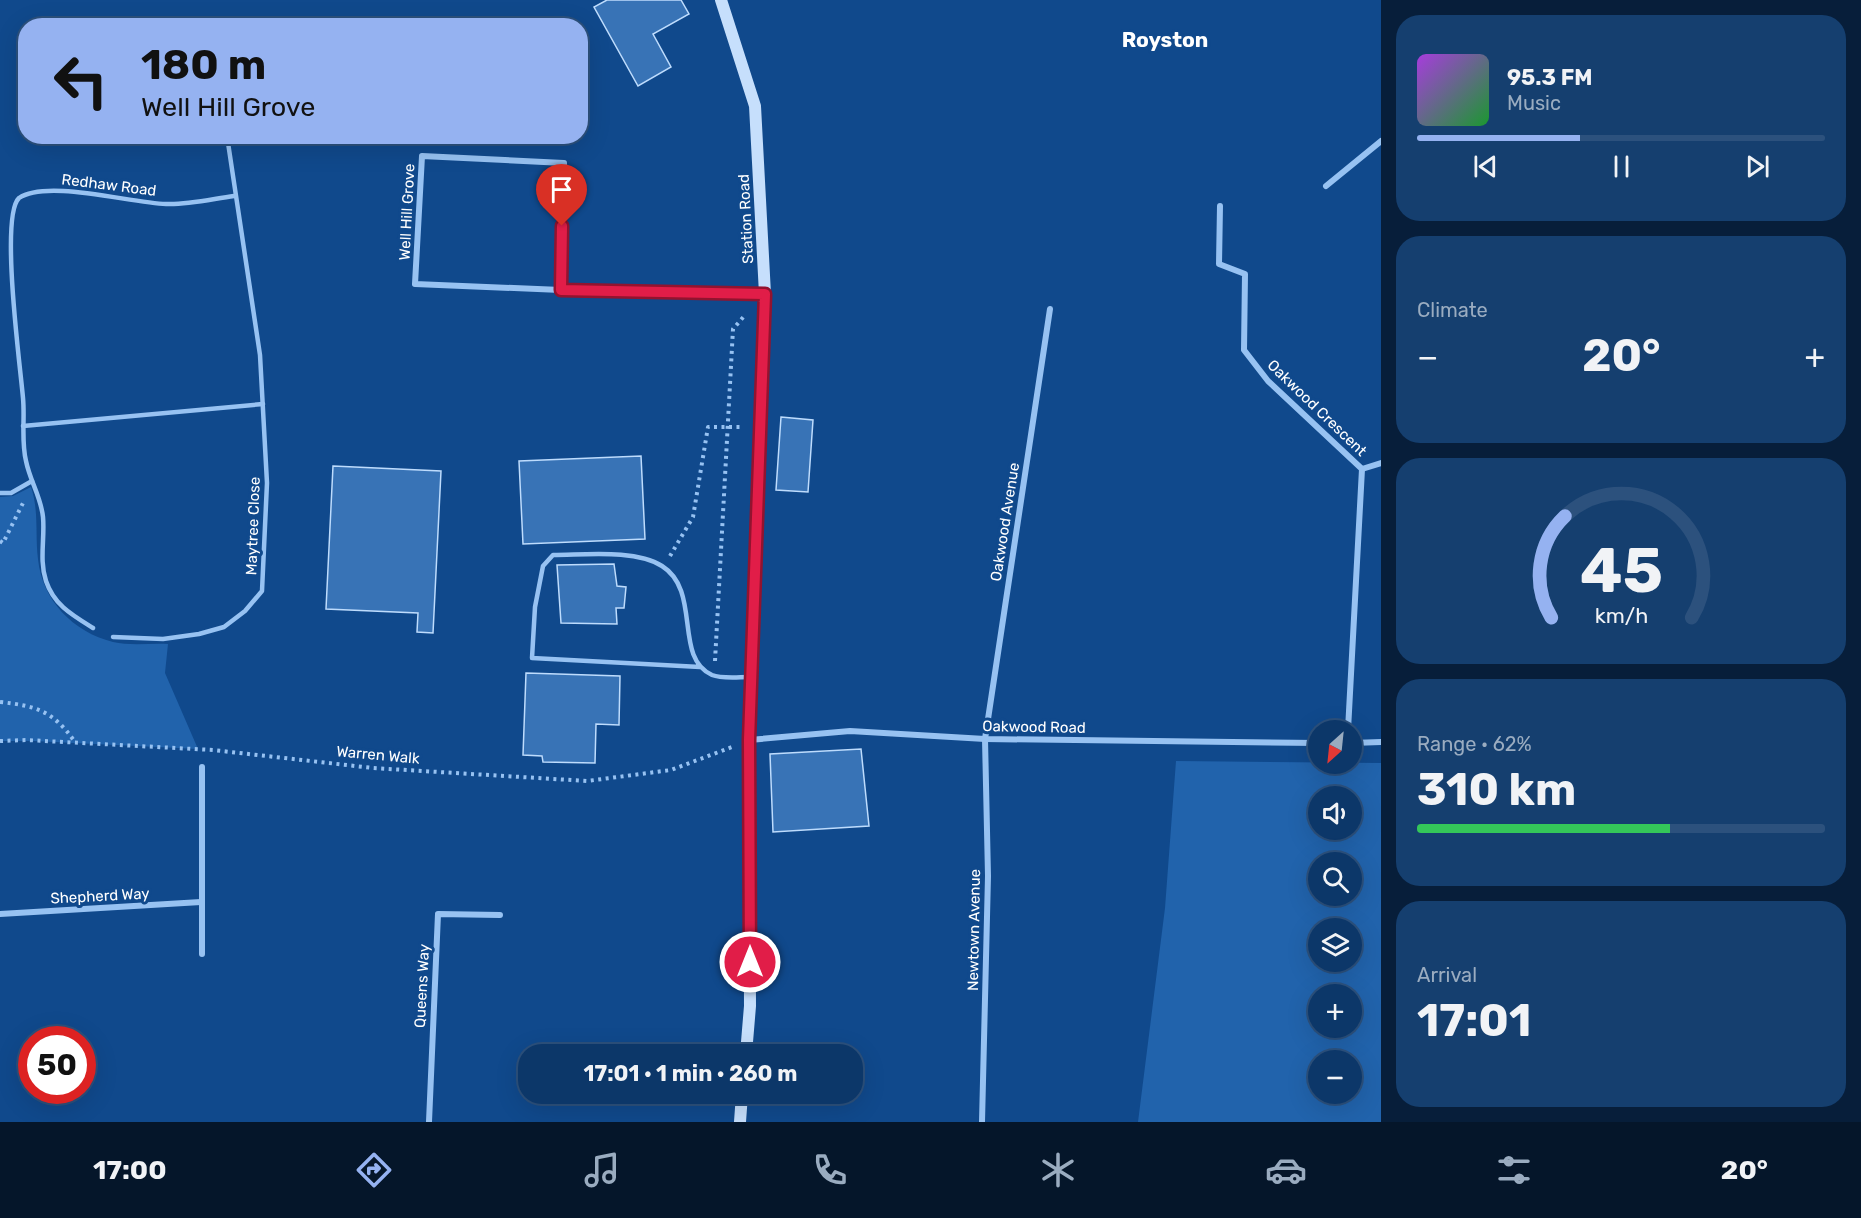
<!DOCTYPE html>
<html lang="en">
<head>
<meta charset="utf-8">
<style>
	body { margin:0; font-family:Rubik,sans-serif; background:#153f6f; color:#f1f3f6; height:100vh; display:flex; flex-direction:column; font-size:22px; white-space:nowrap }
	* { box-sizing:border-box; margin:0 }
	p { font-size:20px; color:#9aacc0 }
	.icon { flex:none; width:33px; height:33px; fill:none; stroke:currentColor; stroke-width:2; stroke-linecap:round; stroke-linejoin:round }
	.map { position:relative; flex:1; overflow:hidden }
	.sheet { display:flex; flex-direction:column; gap:15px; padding:15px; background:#071e3a; width:480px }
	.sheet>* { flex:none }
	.top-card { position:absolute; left:18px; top:18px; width:570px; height:126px; border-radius:24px; box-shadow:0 6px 24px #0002,0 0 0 2px #2c517d; background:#95b2f1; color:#111; overflow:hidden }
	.needle { width:39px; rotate:207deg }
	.fabs { position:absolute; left:1308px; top:720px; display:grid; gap:12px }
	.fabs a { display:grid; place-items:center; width:54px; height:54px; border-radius:50%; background:#0c3769; box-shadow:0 6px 24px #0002,0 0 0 2px #2c517d; font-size:30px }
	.speed { position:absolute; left:18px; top:1026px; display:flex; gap:12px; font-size:30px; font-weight:700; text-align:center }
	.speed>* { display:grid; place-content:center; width:78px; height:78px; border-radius:50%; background:#0c3769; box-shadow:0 6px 24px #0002,0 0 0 2px #2c517d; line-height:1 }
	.speed .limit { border:9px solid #d22; background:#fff; color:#111 }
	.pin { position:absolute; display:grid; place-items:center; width:51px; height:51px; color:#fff; margin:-62px -26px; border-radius:50% 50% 50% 0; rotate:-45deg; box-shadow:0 0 6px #0007 }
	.pin .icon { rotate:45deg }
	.me { position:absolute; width:66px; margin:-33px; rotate:0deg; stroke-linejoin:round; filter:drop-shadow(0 0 4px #0008) }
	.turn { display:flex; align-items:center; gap:21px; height:126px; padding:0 24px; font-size:27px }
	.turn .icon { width:78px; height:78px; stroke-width:2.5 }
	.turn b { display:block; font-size:42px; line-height:51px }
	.big { font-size:45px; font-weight:700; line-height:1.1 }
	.sheet .tile { flex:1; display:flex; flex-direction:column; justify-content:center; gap:9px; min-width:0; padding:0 21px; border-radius:24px; background:#153f6f }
	.sheet .dial { align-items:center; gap:0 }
	.dial svg { height:156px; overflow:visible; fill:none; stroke:#2c517d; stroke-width:7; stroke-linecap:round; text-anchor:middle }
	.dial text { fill:#f1f3f6; stroke:none }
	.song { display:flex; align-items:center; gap:18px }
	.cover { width:72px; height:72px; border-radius:9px; background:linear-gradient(135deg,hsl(280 70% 55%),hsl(130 70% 35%)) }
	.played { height:6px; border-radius:3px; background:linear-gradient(90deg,#95b2f1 40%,#2c517d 40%) }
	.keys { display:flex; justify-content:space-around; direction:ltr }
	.heat { display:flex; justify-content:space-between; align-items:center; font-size:33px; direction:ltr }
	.charge { height:9px; border-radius:4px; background:linear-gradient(90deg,#34c759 62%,#2c517d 0) }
	.trip { position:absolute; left:518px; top:1044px; width:345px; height:60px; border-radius:24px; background:#0c3769; box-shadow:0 6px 24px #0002,0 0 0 2px #2c517d; font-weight:700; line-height:60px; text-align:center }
	.menu { display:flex; height:96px; justify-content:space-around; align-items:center; background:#05162a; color:#9aacc0 }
	.menu .icon { width:42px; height:42px }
	.menu .on { color:#95b2f1 }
	.menu b { font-size:27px; color:#f1f3f6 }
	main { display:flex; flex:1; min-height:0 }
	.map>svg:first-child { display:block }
	.green { fill:#2163ac; fill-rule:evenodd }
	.building { fill:#3873b6; stroke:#bedcfd; stroke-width:1.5 }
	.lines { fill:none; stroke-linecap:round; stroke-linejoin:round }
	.path { stroke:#97c2f2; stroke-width:4; stroke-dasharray:3 4.5; stroke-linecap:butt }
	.lane { stroke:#97c2f2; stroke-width:4.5 }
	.street { stroke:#97c2f2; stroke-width:6 }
	.secondary { stroke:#c6dffc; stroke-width:12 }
	.route-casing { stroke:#92132f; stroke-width:15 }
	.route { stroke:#e11d48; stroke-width:10 }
	.labels { text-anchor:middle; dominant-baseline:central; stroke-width:6; stroke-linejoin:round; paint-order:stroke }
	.street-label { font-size:15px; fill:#fff; stroke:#10498c }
	.district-label { font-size:21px; font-weight:bold; fill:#fff; stroke:#10498c }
</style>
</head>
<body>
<main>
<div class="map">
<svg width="1381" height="1122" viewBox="0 0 1381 1122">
	<rect width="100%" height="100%" fill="#10498c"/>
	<g class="green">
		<path d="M31,487C39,510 35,535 38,559C42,600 73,632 113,642C130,646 151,643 168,644L165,673L198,749L34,741H0V497L13,496Z"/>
		<path d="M1176,761L1381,763V1122H1138L1165,908ZM1318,796H1352V830H1318ZM1318,862H1352V896H1318ZM1318,928H1352V962H1318ZM1318,994H1352V1028H1318ZM1318,1060H1352V1094H1318Z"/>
	</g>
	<g class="building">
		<polygon points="607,0 681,0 689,14 653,34 671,67 638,86 594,7"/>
		<polygon points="781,417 813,420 808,492 776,490"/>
		<polygon points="641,456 645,539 523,544 519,461"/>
		<polygon points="333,466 441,471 433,633 417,632 418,613 326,609"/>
		<polygon points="614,564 617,586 626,587 624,608 616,608 617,624 561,623 557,565"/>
		<polygon points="526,673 620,676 619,725 596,724 595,763 543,762 542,756 523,755"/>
		<polygon points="861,749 869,826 773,832 770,754"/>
	</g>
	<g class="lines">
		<g class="path">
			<polyline points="0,541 3,543 24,501"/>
			<polyline points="670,556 693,517 708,427 744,427"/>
			<polyline points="715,661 733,329 746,314"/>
			<path d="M0,702C37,706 53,711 75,742"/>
			<polyline points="0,741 26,740 213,750 373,768 587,781 671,770 732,747"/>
		</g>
		<g class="lane">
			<polyline points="23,426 263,404"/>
			<polyline points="0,493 11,493 32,481"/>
			<path d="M93,628C72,615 54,605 46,581C39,560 45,538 43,517C41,497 30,481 26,461C21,441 25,419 23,398C20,364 0,216 19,198C47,179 130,203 166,204C188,205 212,199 234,196"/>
			<polyline points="113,637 163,639 199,634 224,627 245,611 262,591 267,483 260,355 227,136"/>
			<path d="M700,667L532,658L535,607L543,566L553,555C585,555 635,549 662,566C702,591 673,658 712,675C722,679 738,677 749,677"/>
		</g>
		<g class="street">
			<polyline points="1326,186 1381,141"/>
			<polyline points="1220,206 1219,264 1245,274 1244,350 1268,381 1362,469 1348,730"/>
			<polyline points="561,290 564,163 422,156 415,284 561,290 765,294"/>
			<polyline points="1362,469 1381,463"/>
			<polyline points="749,740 850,731 985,739 1318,743"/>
			<polyline points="1352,743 1381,742"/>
			<polyline points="0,914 201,902"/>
			<polyline points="202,954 202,767"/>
			<polyline points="429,1122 438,914 500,915"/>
			<polyline points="982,1122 988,876 985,739 1050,309"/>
		</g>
		<g class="secondary">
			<polyline points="721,0 755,106 765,294 749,740 750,1006 746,1054"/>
			<polyline points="740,1122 742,1094"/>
		</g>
	</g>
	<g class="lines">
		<defs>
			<polyline id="route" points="562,226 561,290 765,294 749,740 750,962"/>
		</defs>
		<use href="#route" class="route-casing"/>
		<use href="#route" class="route"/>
	</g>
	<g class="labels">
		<g class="street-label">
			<text transform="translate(109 185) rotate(7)">Redhaw Road</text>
			<text transform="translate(407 212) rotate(-87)">Well Hill Grove</text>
			<text transform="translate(746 219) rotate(-93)">Station Road</text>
			<text transform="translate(1317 408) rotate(44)">Oakwood Crescent</text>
			<text transform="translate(1005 522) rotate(-81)">Oakwood Avenue</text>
			<text transform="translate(253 526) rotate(-88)">Maytree Close</text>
			<text transform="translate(1034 727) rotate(1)">Oakwood Road</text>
			<text transform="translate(378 755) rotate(5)">Warren Walk</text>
			<text transform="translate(100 896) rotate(-3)">Shepherd Way</text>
			<text transform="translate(974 930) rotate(-89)">Newtown Avenue</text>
			<text transform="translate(422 986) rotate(-87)">Queens Way</text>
		</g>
		<g class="district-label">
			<text x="1165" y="39">Royston</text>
		</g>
	</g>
</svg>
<div class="fabs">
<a><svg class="needle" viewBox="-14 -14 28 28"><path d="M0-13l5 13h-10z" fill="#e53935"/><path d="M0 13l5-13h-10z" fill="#9aacc0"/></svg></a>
<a><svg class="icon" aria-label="sound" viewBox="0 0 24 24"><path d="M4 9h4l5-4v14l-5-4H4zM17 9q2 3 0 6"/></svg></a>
<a><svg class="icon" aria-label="search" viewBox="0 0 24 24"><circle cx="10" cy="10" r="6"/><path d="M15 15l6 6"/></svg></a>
<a><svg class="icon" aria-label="layers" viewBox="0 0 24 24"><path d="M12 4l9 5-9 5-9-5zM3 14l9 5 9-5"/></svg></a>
<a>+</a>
<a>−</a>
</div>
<div class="speed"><div class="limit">50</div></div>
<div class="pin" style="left:562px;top:226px;background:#d93025"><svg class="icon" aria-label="arrive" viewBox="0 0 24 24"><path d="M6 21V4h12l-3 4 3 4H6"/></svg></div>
<svg class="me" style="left:750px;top:962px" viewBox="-20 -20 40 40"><circle r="17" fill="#e11d48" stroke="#fff" stroke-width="3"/><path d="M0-11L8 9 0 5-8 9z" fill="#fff"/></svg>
<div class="trip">17:01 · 1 min · 260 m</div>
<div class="top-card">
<div class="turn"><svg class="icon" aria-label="left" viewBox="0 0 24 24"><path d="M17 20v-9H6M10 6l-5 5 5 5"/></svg><div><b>180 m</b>Well Hill Grove</div></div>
</div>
</div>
<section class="sheet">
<div class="tile">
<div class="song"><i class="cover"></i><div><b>95.3 FM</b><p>Music</p></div></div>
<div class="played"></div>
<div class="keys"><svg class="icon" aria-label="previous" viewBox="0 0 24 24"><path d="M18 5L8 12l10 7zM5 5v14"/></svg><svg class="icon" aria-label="pause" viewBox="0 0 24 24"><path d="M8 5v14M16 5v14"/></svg><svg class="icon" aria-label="next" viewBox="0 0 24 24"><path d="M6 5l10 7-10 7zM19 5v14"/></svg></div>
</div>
<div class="tile"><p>Climate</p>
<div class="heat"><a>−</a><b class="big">20°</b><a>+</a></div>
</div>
<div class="tile dial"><svg viewBox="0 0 100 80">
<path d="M14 69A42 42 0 1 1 86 69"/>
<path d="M14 69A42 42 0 0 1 21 17" stroke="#95b2f1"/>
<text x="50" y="56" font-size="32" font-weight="700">45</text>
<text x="50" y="72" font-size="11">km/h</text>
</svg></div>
<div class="tile"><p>Range · 62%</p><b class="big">310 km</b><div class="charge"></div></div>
<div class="tile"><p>Arrival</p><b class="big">17:01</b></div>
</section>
</main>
<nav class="menu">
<b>17:00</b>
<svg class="icon on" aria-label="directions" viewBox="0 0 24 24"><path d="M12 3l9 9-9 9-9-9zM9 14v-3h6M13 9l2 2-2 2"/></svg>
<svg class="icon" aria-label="music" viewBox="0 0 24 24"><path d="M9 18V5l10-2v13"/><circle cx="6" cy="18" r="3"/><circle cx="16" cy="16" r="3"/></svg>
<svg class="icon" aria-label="phone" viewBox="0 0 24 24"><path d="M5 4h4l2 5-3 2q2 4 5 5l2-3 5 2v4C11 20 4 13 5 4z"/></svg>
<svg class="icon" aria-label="climate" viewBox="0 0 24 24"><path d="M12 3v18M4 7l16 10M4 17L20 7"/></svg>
<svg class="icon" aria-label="car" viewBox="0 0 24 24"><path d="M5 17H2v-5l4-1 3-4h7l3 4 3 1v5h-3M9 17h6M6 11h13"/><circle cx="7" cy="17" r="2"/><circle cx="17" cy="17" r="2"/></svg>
<svg class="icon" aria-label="filters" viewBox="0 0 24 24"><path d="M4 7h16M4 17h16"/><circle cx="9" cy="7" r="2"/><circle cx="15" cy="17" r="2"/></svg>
<b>20°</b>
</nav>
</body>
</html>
